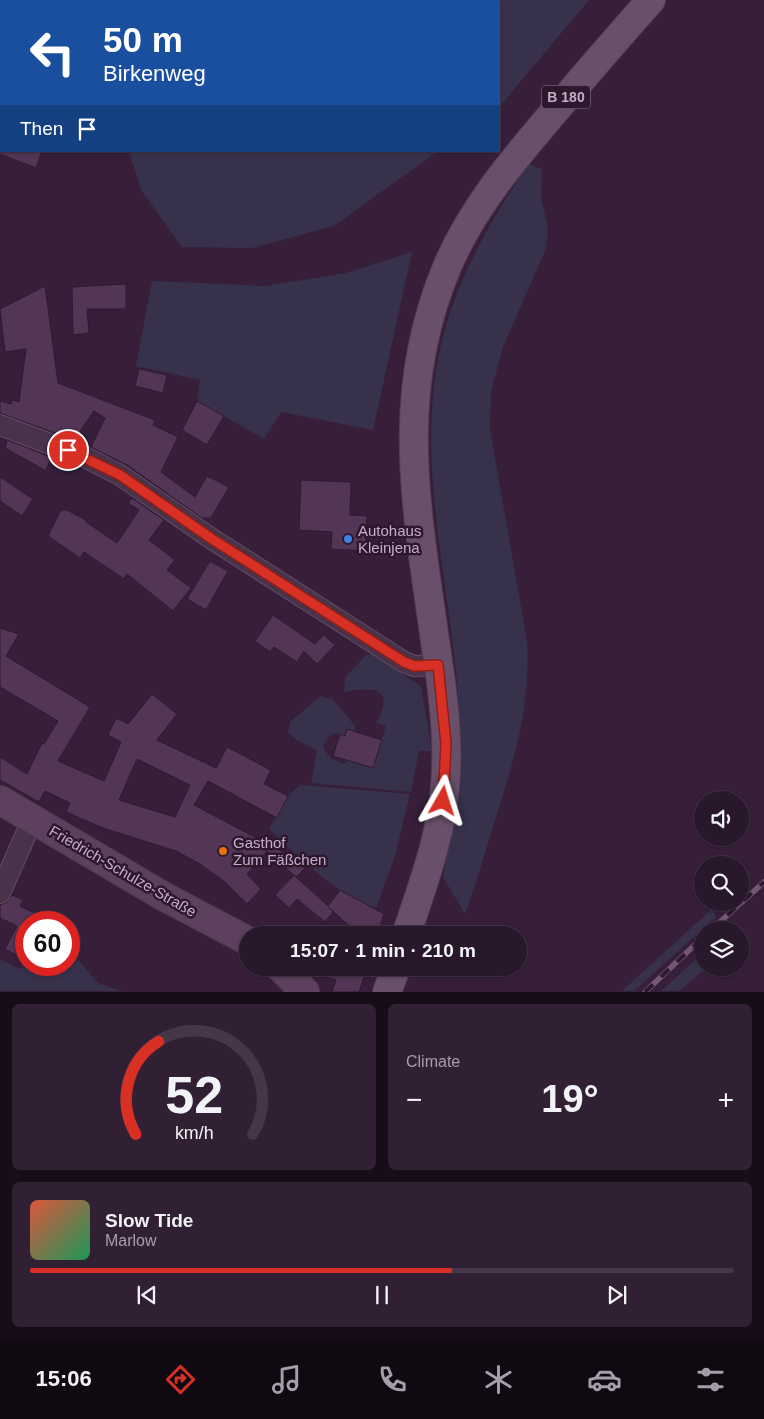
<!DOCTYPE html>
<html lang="en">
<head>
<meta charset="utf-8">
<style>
	body { margin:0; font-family:Arial,sans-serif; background:#312034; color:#f1f3f6; height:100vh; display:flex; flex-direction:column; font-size:19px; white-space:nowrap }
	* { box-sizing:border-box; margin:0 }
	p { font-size:16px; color:#a59fa9 }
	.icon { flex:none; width:28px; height:28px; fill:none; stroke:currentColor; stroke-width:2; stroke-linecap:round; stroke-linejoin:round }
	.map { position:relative; height:992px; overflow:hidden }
	.details { display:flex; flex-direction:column; gap:12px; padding:12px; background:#170d18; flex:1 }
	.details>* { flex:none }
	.hud { position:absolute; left:0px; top:0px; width:500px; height:152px; box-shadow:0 1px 4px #0004,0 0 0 1px #453648; background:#1a4fa0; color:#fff; overflow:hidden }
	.tools { position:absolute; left:694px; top:791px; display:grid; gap:10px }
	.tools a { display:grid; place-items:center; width:55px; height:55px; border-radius:50%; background:#29172c; box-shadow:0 1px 4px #0004,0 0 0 1px #453648; font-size:25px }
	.speed { position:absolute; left:15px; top:911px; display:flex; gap:10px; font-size:25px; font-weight:700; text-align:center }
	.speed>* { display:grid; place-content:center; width:65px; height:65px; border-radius:50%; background:#29172c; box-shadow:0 1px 4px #0004,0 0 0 1px #453648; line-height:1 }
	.speed .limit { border:8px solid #d22; background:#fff; color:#111 }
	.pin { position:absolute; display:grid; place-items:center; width:42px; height:42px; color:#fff; margin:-21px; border:2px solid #fff; border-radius:50%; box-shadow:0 1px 5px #0007 }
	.me { position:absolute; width:55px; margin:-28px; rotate:6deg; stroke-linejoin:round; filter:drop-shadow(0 0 4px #0008) }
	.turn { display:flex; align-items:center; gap:18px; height:105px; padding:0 20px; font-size:22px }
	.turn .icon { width:65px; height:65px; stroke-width:2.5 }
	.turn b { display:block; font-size:35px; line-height:42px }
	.then { display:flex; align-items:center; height:48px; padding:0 20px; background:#0003; gap:10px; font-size:19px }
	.big { font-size:38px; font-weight:600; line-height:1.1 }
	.details .card { flex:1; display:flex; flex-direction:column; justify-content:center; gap:8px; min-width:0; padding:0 18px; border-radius:8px; background:#312034 }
	.details .dial { align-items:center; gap:0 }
	.dial svg { height:130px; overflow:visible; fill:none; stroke:#453648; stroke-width:7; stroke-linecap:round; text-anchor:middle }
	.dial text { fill:#f1f3f6; stroke:none }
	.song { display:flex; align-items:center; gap:15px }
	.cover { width:60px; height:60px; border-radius:8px; background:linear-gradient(135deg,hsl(10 70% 55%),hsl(150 70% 35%)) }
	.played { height:5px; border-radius:2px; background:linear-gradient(90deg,#d93025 60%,#453648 60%) }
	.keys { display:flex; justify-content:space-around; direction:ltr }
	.heat { display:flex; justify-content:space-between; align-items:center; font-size:28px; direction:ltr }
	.details .tiles { flex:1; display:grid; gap:12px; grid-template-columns:1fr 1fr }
	.card:last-child { grid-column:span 2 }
	.trip { position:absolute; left:239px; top:926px; width:288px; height:50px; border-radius:25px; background:#29172c; box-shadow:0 1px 4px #0004,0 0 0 1px #453648; font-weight:600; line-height:50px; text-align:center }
	.dock { display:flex; height:80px; justify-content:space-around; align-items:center; background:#100912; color:#a59fa9 }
	.dock .icon { width:35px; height:35px }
	.dock .selected { color:#d93025 }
	.dock b { font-size:22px; color:#f1f3f6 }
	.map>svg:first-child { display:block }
	.green { fill:#37314c }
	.building { fill:#533556; stroke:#2f1a30; fill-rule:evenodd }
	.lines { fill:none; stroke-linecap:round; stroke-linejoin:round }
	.street-casing { stroke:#644d65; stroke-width:22 }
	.secondary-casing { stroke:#523c53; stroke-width:30 }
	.primary-casing { stroke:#523c53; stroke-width:30 }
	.street { stroke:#48334a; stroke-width:20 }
	.secondary { stroke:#5c405d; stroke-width:28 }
	.primary { stroke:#68506a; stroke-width:28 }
	.rail-casing { stroke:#725874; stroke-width:5.5 }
	.rail { stroke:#2d182e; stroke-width:4; stroke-dasharray:11; stroke-linecap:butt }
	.route-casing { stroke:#8d1f18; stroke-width:12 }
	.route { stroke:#d93025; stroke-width:9 }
	.shop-dot { fill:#3f7fe0; stroke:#2d182e; stroke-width:2 }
	.food-dot { fill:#e8710a; stroke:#2d182e; stroke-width:2 }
	.labels { text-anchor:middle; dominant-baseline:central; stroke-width:5; stroke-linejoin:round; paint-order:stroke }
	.shield { fill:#2d182e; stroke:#988099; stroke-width:1 }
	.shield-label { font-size:14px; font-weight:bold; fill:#c6adc7 }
	.poi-label { font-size:15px; fill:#c6adc7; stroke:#2d182e; text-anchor:start }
	.street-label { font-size:15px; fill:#c6adc7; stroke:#2d182e }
</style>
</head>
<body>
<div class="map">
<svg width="764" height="992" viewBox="0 0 764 992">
	<rect width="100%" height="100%" fill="#371f3a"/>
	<g class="green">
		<polygon points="89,0 589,0 499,107 499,1"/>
		<polygon points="129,151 438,151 334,226 252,248 182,247 141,190"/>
		<path d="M528,164L542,169L541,198L548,228L546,249L503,347L491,391L490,429L527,641C531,704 514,761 495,820C485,852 476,884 465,914L443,877C452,832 461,786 460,739C459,603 408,467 444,333C461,270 493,218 528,164Z"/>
		<polygon points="412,252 373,430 281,412 264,439 197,401 200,380 136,366 152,281 265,286 346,273"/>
		<path d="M372,654L421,686L432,751H419L411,792L311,783L317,751L295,739L288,732L290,722L321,696L333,700L355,726V731L347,729L345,736L334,733L327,739L323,746C328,757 332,760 344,764L346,760L373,768L386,726L376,723C396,688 374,686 344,692L345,678L366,655Z"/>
		<path d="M300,785L410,794L395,856L376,908C334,894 301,858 269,829L288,796Z"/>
		<polygon points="712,909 716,917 634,991 622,991"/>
		<polygon points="702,954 702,968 706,968 679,991 661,991"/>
		<polygon points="0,959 19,969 29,965 69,965 69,959 79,961 98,983 121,991 0,991"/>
	</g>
	<g class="building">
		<polygon points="0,151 42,151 36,168 0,154"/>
		<polygon points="126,284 126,309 87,309 89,333 73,335 72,287"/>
		<polygon points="45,286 58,383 155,420 153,425 178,437 161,472 195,497 207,476 229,487 211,518 202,518 127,465 91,447 105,418 94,411 74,440 0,413 0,401 11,404 12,400 19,402 26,349 5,352 0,309"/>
		<polygon points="139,369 167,375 163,393 135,386"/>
		<polygon points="197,401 224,416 207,445 182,430"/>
		<polygon points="7,440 51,457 46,471 5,448"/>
		<polygon points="0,477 33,499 22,516 0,501"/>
		<polygon points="301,480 351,482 350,515 367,516 365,551 331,549 332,532 299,530"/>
		<polygon points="132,498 164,520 149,540 175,560 167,570 191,588 173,611 127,574 124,579 84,552 80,558 48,536 61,510 67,510 86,520 86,522 117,543 139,510 128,503"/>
		<polygon points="210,561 228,571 206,610 187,599"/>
		<polygon points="273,615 315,644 324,635 335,645 317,664 304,651 297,662 274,647 270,652 255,641"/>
		<path d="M0,628L19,634L6,656L90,707L58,761L104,781L121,742L108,735L116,718L128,724L152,694L177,714L157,740L216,768L227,747L271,770L264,784L288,796L277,818L208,781L194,805L308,865L296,877L267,851L247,874L261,889L247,904L225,882L200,864L176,851L103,828L66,812L70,803L45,791L39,802L0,780V757L27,774L42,743L44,744L58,721L0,687ZM137,759L190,785L175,817L119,800Z"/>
		<polygon points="347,729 382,740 373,768 333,756 340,734 345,736"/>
		<polygon points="294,875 328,906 340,890 384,914 377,935 350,935 352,928 328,907 333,912 325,922 297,899 289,908 275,895"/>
		<polygon points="12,895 23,900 20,906 25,909 26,907 26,909 55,922 26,922 26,960 5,949 17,926 0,918 0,905 7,902"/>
		<polygon points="306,968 367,968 359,992 332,992 336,980 305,970"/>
	</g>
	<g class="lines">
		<defs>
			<g id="street">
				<polyline points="0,425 85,457 120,475 212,539 404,662 414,666 438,665"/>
				<polyline points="0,893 33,818"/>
			</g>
			<g id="secondary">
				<polyline points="0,800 163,896 248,941"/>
				<polyline points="281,968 305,992"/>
			</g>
			<g id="primary">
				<path d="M406,935C424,882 444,828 446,772C448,726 441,680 434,634C416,505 394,393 447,267C472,208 513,160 554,112C586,74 618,37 651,0"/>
				<polyline points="387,992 396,968"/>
			</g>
		</defs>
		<use href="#street" class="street-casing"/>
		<use href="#secondary" class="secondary-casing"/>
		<use href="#primary" class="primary-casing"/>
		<use href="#street" class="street"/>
		<use href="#secondary" class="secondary"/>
		<use href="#primary" class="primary"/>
		<defs>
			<g id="rail">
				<polyline points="711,930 764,882"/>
				<polyline points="645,992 702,938"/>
			</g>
		</defs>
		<use href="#rail" class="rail-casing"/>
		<use href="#rail" class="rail"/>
	</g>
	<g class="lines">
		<defs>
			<polyline id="route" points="68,450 120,475 212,539 404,662 414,666 438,665 446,744 443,801"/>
		</defs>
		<use href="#route" class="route-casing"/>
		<use href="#route" class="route"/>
	</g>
	<circle class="shop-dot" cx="348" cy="539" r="5"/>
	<circle class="food-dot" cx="223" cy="851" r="5"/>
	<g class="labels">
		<rect class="shield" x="542" y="85.5" width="48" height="23" rx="4"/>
		<g class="shield-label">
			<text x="566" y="97">B 180</text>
		</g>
		<g class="poi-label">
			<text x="358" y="530">Autohaus<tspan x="358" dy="17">Kleinjena</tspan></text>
			<text x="233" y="842">Gasthof<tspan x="233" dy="17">Zum Fäßchen</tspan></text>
		</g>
		<g class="street-label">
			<text transform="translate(123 871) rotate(30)">Friedrich-Schulze-Straße</text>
		</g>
	</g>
</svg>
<div class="tools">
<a><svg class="icon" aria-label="sound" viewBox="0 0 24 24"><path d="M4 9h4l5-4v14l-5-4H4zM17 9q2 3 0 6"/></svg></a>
<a><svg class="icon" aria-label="search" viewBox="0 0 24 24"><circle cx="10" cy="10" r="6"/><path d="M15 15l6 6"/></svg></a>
<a><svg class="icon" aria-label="layers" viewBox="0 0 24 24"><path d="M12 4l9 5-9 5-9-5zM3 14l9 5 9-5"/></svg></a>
</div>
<div class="speed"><div class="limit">60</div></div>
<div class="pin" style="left:68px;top:450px;background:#d93025"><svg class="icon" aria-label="arrive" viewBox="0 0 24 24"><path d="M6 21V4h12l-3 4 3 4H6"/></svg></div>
<svg class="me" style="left:443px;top:801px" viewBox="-20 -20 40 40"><path d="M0-17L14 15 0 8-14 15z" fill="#d93025" stroke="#fff" stroke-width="4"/></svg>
<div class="trip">15:07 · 1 min · 210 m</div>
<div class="hud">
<div class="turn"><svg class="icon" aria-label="left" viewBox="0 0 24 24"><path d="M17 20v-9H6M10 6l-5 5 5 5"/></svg><div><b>50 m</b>Birkenweg</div></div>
<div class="then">Then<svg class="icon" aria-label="arrive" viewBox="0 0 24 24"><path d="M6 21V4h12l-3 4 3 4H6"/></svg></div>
</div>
</div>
<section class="details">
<div class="tiles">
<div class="card dial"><svg viewBox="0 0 100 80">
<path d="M14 69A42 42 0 1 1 86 69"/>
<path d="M14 69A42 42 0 0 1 28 12" stroke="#d93025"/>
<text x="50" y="56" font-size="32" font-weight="700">52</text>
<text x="50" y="72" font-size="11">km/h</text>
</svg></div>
<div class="card"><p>Climate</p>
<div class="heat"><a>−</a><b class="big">19°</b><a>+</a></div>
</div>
<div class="card">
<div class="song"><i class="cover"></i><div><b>Slow Tide</b><p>Marlow</p></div></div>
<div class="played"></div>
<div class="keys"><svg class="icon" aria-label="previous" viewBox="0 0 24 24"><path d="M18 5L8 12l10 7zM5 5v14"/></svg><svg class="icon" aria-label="pause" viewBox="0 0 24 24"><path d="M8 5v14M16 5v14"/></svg><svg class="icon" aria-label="next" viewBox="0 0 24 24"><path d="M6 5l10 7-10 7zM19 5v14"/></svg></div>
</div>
</div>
</section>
<nav class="dock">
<b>15:06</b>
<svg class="icon selected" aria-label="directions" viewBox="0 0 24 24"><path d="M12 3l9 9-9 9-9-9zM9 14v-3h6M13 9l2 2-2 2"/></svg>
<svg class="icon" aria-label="music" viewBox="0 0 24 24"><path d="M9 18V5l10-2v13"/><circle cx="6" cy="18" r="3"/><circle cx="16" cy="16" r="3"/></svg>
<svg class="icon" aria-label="phone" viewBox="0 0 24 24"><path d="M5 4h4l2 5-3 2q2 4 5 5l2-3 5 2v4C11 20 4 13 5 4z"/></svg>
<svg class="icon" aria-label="climate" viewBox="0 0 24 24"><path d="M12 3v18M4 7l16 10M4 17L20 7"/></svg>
<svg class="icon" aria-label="car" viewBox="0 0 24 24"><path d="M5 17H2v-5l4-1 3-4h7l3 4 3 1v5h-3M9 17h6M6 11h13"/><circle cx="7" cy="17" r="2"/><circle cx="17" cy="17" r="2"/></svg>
<svg class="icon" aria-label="filters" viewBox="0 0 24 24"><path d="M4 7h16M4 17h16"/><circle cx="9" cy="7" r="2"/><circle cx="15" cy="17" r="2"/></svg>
</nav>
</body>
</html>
